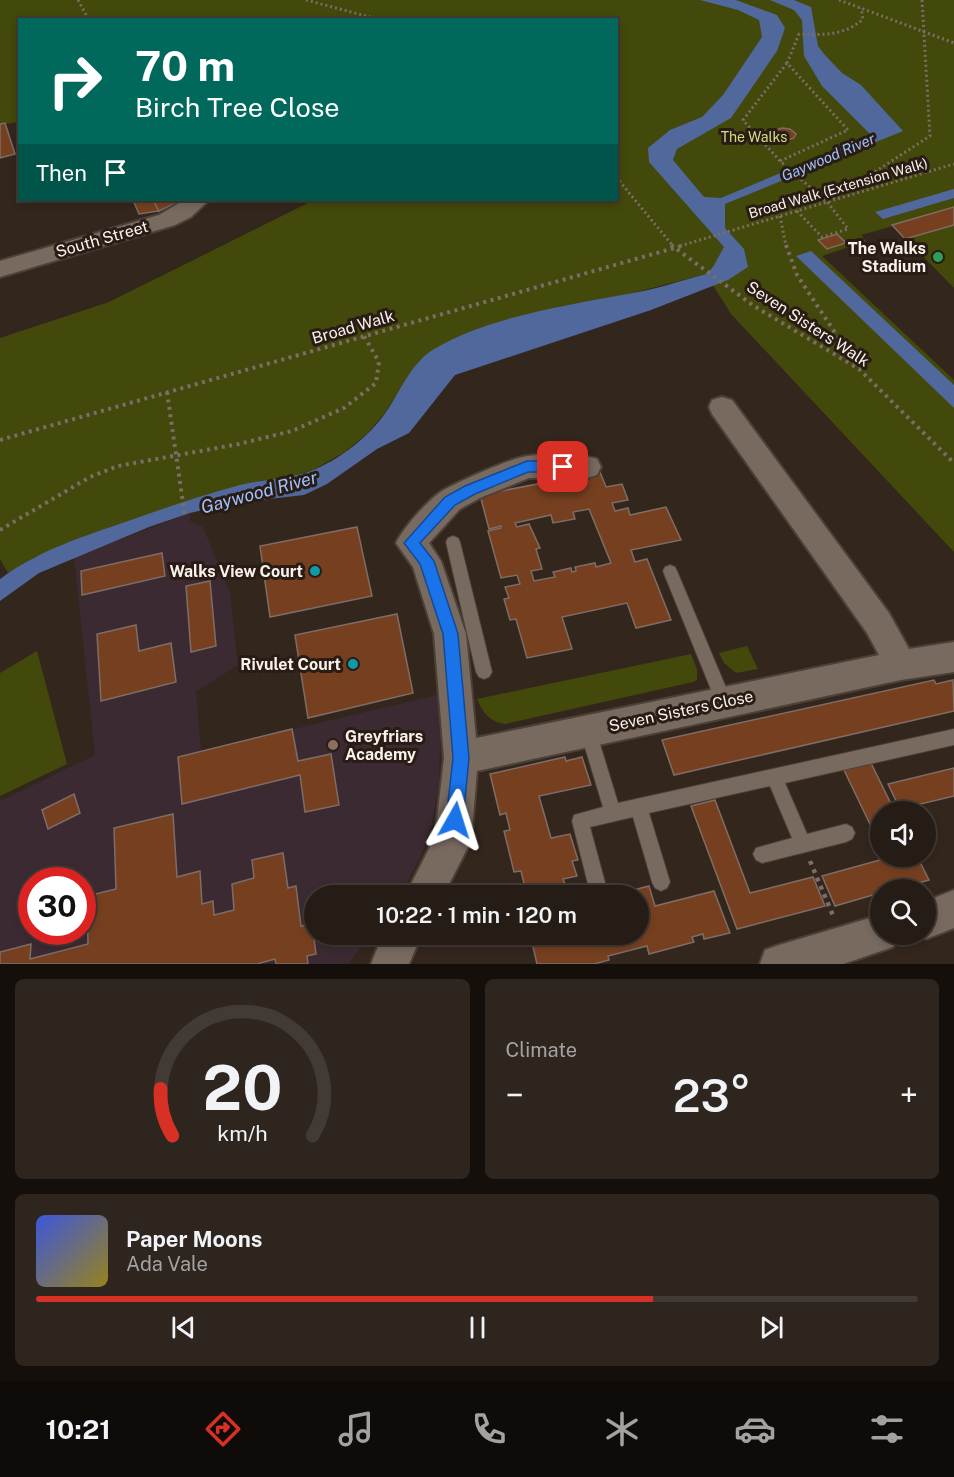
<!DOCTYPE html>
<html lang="en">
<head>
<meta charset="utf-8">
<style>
	body { margin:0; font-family:"Public Sans",sans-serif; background:#2e251f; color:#f1f3f6; height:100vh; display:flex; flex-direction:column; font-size:22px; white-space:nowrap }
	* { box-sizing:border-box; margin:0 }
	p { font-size:20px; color:#a4a1a1 }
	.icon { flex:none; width:33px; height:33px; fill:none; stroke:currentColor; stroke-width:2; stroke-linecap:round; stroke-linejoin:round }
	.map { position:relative; height:964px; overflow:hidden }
	.details { display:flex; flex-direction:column; gap:15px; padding:15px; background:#150f0c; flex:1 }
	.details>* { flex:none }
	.guide { position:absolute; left:18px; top:18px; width:600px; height:183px; border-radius:0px; box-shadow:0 3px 9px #0003,0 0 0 2px #423a35; background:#00695c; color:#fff; overflow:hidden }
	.buttons { position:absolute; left:870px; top:801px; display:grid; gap:12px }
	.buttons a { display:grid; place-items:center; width:66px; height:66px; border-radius:50%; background:#261c16; box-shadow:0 3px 9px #0003,0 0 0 2px #423a35; font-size:30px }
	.speed { position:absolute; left:18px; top:867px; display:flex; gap:12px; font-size:30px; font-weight:700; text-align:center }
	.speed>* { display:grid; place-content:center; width:78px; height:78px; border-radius:50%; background:#261c16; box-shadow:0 3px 9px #0003,0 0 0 2px #423a35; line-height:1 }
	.speed .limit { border:9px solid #d22; background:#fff; color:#111 }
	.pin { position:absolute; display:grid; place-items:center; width:51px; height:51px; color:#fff; margin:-26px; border-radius:12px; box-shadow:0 3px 9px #0006 }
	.me { position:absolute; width:66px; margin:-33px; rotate:6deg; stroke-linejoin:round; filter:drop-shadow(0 0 4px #0008) }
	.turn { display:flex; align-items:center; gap:21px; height:126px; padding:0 18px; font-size:27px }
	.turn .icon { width:78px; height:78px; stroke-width:2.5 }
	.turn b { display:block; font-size:42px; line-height:51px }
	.then { display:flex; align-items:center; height:57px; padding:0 18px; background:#0003; gap:12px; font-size:22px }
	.big { font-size:45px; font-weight:600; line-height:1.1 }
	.details .tile { flex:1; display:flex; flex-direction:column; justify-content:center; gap:9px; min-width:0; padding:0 21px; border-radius:9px; background:#2e251f }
	.details .dial { align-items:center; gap:0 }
	.dial svg { height:156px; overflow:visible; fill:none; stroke:#423a35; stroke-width:7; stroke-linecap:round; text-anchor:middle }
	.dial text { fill:#f1f3f6; stroke:none }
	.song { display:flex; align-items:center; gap:18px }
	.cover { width:72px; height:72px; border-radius:9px; background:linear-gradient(135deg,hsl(230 70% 55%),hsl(50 70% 35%)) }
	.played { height:6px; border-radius:3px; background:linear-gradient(90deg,#d93025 70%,#423a35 70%) }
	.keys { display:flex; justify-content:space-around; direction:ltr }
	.heat { display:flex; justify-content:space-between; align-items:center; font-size:33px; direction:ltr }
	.details .tiles { flex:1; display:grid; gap:15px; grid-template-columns:1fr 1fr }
	.tile:last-child { grid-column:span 2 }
	.trip { position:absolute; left:304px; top:885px; width:345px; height:60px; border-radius:30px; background:#261c16; box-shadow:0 3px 9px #0003,0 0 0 2px #423a35; font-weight:600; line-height:60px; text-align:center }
	.dock { display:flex; height:96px; justify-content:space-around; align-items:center; background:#0f0b09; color:#a4a1a1 }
	.dock .icon { width:42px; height:42px }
	.dock .on { color:#d93025 }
	.dock b { font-size:27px; color:#f1f3f6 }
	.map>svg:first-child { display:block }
	.education { fill:#3c2a33; fill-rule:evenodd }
	.green { fill:#43480b }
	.water { fill:#50689c }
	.building { fill:#764020; stroke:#7e6d65; stroke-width:1.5; fill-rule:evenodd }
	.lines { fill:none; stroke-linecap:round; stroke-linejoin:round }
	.lane-casing { stroke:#4b4139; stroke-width:2 }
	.street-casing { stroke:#4b4139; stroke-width:4 }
	.path-far2 { stroke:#7a6e66; stroke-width:3; stroke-dasharray:2 3; stroke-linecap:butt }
	.path-far1 { stroke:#7a6e66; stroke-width:4; stroke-dasharray:3 4.5; stroke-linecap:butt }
	.path { stroke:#7a6e66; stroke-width:4.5; stroke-dasharray:4 5; stroke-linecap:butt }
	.lane { fill:#796a60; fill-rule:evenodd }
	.street { fill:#796a60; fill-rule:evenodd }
	.route { fill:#1a73e8; stroke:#114b97; stroke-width:1.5 }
	.leisure-dot { fill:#2e9e5b; stroke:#291c14; stroke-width:2 }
	.culture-dot { fill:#0f9aa8; stroke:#291c14; stroke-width:2 }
	.education-dot { fill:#8d6e63; stroke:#291c14; stroke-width:2 }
	.labels { text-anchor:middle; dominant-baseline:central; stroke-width:6; stroke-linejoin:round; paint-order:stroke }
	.far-park-label { font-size:14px; fill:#d4df82; stroke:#291c14 }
	.far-street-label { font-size:14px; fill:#faf1ec; stroke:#291c14 }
	.far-water-label { font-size:15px; font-style:italic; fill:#a2c0fe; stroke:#291c14 }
	.street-label { font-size:16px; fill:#faf1ec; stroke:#291c14 }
	.poi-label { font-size:16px; font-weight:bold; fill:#faf1ec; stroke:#291c14; text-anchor:end }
	.water-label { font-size:18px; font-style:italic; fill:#a2c0fe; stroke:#291c14 }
</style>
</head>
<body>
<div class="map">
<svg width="954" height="964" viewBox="0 0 954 964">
	<rect width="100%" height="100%" fill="#33261d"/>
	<path class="education" d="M190,513V521L203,527L230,593L238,665L196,692L201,751L437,695L440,738L439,783L432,823L421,856L400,895L315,896V934L371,935L348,964H0V801L95,755L74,557ZM32,880H82V932H32Z"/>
	<g class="green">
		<polygon points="0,0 954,0 954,288 893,226 861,235 866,241 822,256 954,380 954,552 731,314 706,274 629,294 557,307 509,320 444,344 419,361 384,414 368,433 345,452 313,470 286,478 260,481 33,558 8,573 0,559 0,338 109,302 314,200 616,200 616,20 20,20 19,122 0,125"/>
		<polygon points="747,646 758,669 736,673 724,663 719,653"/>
		<polygon points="37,651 67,764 0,796 0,673"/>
		<path d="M691,654L697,669V680L693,682L505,724C490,722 483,713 477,699Z"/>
	</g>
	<g class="water">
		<path d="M700,0H736L744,3L777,15L785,28L777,51L731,118L677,149L673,160L704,197L721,198L871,135L822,86L804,56L802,20L794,10L770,0H794L811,7L818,46L824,54L842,73L861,85L903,131L725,204V228L744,249L748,267L728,280L651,310L455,375L409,433L377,449L327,484L304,495L233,503L190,513L149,527L39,573L0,601V579C39,550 82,537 128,521C165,508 202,495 240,485C264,479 288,479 311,471C339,460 369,437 386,412C400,392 410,365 431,351C483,318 567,305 627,294C654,290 680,281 706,274L713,267L724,247L649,162L648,148L670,130L702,117L723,95L762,37L759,20L738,10Z"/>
		<polygon points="954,189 954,198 883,219 875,212"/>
		<polygon points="811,251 954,385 954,408 796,256"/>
	</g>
	<g class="building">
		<polygon points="5,123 15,154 0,158 0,124"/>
		<polygon points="782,128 790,129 796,134 794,138 788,140 780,139 775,135 776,130"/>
		<polygon points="133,200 153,200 159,211 139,214"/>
		<polygon points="153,200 174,200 176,203 159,211"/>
		<polygon points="954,207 954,225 905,239 892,225"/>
		<polygon points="837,234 846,243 827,249 818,240"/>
		<path d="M600,472L606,487L622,484L628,500L612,503L615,511L628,508L630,515L666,507L681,540L631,550L635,562L647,559L671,620L636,628L627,603L562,617L572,649L527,658L516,619L510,620L504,599L509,598L505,587L520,584L517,575L501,578L488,531L501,528V526L489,529L480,495ZM589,509L611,563L596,567L595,563L575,567L576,571L572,572L571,568L553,572L555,577L534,581L531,571L542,569L536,549L540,548L529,524L517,527L515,523L551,515L553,523L575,519L573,512Z"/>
		<polygon points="357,527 372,596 270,617 260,546"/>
		<polygon points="162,553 165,576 82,595 81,571"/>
		<polygon points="210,581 216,646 191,652 186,586"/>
		<polygon points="397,614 413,693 308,718 295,635"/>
		<polygon points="136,625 139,651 171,643 176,682 101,701 97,634"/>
		<polygon points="934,680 936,684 953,680 954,711 674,775 662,740"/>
		<polygon points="292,729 298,761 331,754 339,805 305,812 300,775 182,804 178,757"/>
		<polygon points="565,757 566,761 582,757 591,785 539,796 551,838 570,834 578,860 572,861 577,876 563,879 566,887 573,885 576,896 527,896 521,871 514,872 504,831 510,830 506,813 500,815 490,774"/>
		<polygon points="871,763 895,812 880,812 880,845 844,770"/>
		<polygon points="954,768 954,796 900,809 888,784"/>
		<polygon points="74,794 80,813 48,829 42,810"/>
		<polygon points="715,800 750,893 813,877 825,906 737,929 691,806"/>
		<polygon points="173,814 177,877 200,871 202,904 213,901 214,915 234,910 232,884 254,878 252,860 283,853 288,888 296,886 301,926 312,924 316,954 307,956 308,964 276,964 275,959 257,964 0,964 0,952 31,944 30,959 88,944 87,896 116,889 114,828"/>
		<polygon points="886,856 917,856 929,880 895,890 880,890 880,893 835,906 822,876 887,858"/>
		<polygon points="649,886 655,906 714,891 730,933 704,939 703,934 692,937 694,942 649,954 647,946 608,956 609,960 594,964 537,964 530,934 639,934 639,896 623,896 622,893"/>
	</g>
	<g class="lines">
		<defs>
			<g id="lane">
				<polygon points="453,536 458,538 460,542 492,672 489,677 484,679 479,677 476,672 446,542 448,538"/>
				<polygon points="670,565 675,567 677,571 732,702 730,707 724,709 718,707 716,702 663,571 665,567"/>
				<polygon points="588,723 594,726 596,731 618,803 954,729 954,745 785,783 807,834 846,824 852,827 855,833 852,839 846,842 762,863 756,860 753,854 756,848 792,838 770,786 649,813 670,882 667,888 661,891 655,888 652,882 633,817 590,827 607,890 605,896 591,896 572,821 574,815 603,807 580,731 582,726"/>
			</g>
			<g id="street">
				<polygon points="184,200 209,200 191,217 175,225 0,277 0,261 159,215"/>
				<path d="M722,397L732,400L889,613L909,649L954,642V672L901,680L477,771L471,841L443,896H405L435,837L444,758L434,634L413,567L396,543C403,528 428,500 442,491C458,482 510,458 528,456C546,453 580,454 597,459L601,467L597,475L587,478H529L480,498L460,509L429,543L441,561L466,634L476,738L879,655L867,633L712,414L709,407L712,400Z"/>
				<polygon points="954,890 954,928 926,939 915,934 926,934 926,901"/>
				<polygon points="880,915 880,934 899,934 893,947 843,964 760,964 765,950 779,945"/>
				<polygon points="383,934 422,934 409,964 371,964"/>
			</g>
		</defs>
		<use href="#lane" class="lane-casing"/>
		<use href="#street" class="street-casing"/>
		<g class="path-far2">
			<polyline points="78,0 89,20"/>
			<polyline points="306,0 381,20"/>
			<polyline points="839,0 954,43"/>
			<polyline points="780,161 743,120 787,63"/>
			<polyline points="616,177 673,246"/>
			<polyline points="833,199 930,136 922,0"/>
			<path d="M797,211L822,237L848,229L828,203L780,161L848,130L787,63L799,34C823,35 844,36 863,19L861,8"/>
			<polyline points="780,216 786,246"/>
			<polyline points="680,246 954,164"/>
		</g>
		<g class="path-far1">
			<polyline points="671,245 754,306 859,369 954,463"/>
			<polyline points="786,245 797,275 857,366"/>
			<polyline points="167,392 185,517"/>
			<polyline points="0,440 685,245"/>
			<polyline points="0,530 90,477 118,466 239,444 292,431 344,408 376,383 379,362 364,336"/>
		</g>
		<polyline class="path" points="810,861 834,918"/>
		<use href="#lane" class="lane"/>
		<use href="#street" class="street"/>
	</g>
	<polygon class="route" points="527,461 563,461 570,467 563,472 528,472 475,494 455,505 420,543 434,561 458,634 469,758 463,820 461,826 455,828 449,826 446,820 453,758 443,634 420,564 404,543 445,497 465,486"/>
	<circle class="leisure-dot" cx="938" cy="257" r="6"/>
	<g class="culture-dot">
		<circle cx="315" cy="571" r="6"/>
		<circle cx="353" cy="664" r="6"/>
	</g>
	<circle class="education-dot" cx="333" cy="745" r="6"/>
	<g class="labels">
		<g class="far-park-label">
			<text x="754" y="137">The Walks</text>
		</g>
		<g class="far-street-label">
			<text transform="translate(838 188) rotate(-16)">Broad Walk (Extension Walk)</text>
		</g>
		<g class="far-water-label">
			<text transform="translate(828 157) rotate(-23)">Gaywood River</text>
		</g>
		<g class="street-label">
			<text transform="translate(102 239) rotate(-16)">South Street</text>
			<text transform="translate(808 324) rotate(33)">Seven Sisters Walk</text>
			<text transform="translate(353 327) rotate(-16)">Broad Walk</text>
			<text transform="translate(681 711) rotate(-12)">Seven Sisters Close</text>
		</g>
		<g class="poi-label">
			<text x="926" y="248">The Walks<tspan x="926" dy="18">Stadium</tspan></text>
			<text x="303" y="571">Walks View Court</text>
			<text x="341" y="664">Rivulet Court</text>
			<text x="345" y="736" text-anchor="start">Greyfriars<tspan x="345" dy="18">Academy</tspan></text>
		</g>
		<g class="water-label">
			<text transform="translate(259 492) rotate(-15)">Gaywood River</text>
		</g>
	</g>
</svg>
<div class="buttons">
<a><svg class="icon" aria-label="sound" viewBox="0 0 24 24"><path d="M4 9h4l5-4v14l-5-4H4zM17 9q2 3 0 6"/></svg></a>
<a><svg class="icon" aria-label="search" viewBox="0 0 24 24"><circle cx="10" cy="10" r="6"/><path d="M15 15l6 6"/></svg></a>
</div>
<div class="speed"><div class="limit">30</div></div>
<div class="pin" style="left:563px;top:467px;background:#d93025"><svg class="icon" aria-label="arrive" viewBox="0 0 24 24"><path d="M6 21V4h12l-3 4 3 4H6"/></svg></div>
<svg class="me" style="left:455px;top:820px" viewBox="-20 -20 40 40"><path d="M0-17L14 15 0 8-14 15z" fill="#1a73e8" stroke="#fff" stroke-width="4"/></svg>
<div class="trip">10:22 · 1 min · 120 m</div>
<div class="guide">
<div class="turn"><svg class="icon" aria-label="right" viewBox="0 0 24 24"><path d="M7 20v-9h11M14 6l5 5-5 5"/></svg><div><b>70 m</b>Birch Tree Close</div></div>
<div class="then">Then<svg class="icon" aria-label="arrive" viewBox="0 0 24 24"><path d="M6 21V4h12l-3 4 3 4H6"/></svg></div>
</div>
</div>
<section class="details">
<div class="tiles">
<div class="tile dial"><svg viewBox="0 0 100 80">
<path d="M14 69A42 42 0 1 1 86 69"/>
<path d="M14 69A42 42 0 0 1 8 45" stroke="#d93025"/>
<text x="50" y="56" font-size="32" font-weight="700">20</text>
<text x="50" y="72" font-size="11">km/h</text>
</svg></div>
<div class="tile"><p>Climate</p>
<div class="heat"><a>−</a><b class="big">23°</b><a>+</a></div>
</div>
<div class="tile">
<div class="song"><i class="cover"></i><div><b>Paper Moons</b><p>Ada Vale</p></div></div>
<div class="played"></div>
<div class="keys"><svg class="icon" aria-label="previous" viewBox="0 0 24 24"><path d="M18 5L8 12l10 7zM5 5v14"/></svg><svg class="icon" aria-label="pause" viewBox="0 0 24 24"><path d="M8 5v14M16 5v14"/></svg><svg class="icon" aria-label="next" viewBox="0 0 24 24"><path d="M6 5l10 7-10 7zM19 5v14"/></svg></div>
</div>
</div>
</section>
<nav class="dock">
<b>10:21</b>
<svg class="icon on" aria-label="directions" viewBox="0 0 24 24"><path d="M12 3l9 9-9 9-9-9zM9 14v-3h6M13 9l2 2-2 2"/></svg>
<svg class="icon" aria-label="music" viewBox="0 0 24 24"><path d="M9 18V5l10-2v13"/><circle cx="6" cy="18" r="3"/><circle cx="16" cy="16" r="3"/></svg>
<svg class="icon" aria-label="phone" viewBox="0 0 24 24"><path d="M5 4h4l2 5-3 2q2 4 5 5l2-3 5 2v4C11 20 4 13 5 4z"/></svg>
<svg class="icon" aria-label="climate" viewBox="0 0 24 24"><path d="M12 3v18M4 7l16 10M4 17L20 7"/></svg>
<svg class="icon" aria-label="car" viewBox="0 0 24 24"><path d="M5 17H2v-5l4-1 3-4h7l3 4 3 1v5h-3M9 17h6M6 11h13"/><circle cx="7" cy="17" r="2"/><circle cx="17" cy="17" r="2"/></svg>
<svg class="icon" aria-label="filters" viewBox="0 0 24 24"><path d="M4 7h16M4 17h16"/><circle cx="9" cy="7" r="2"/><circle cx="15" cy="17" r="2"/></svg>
</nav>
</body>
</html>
